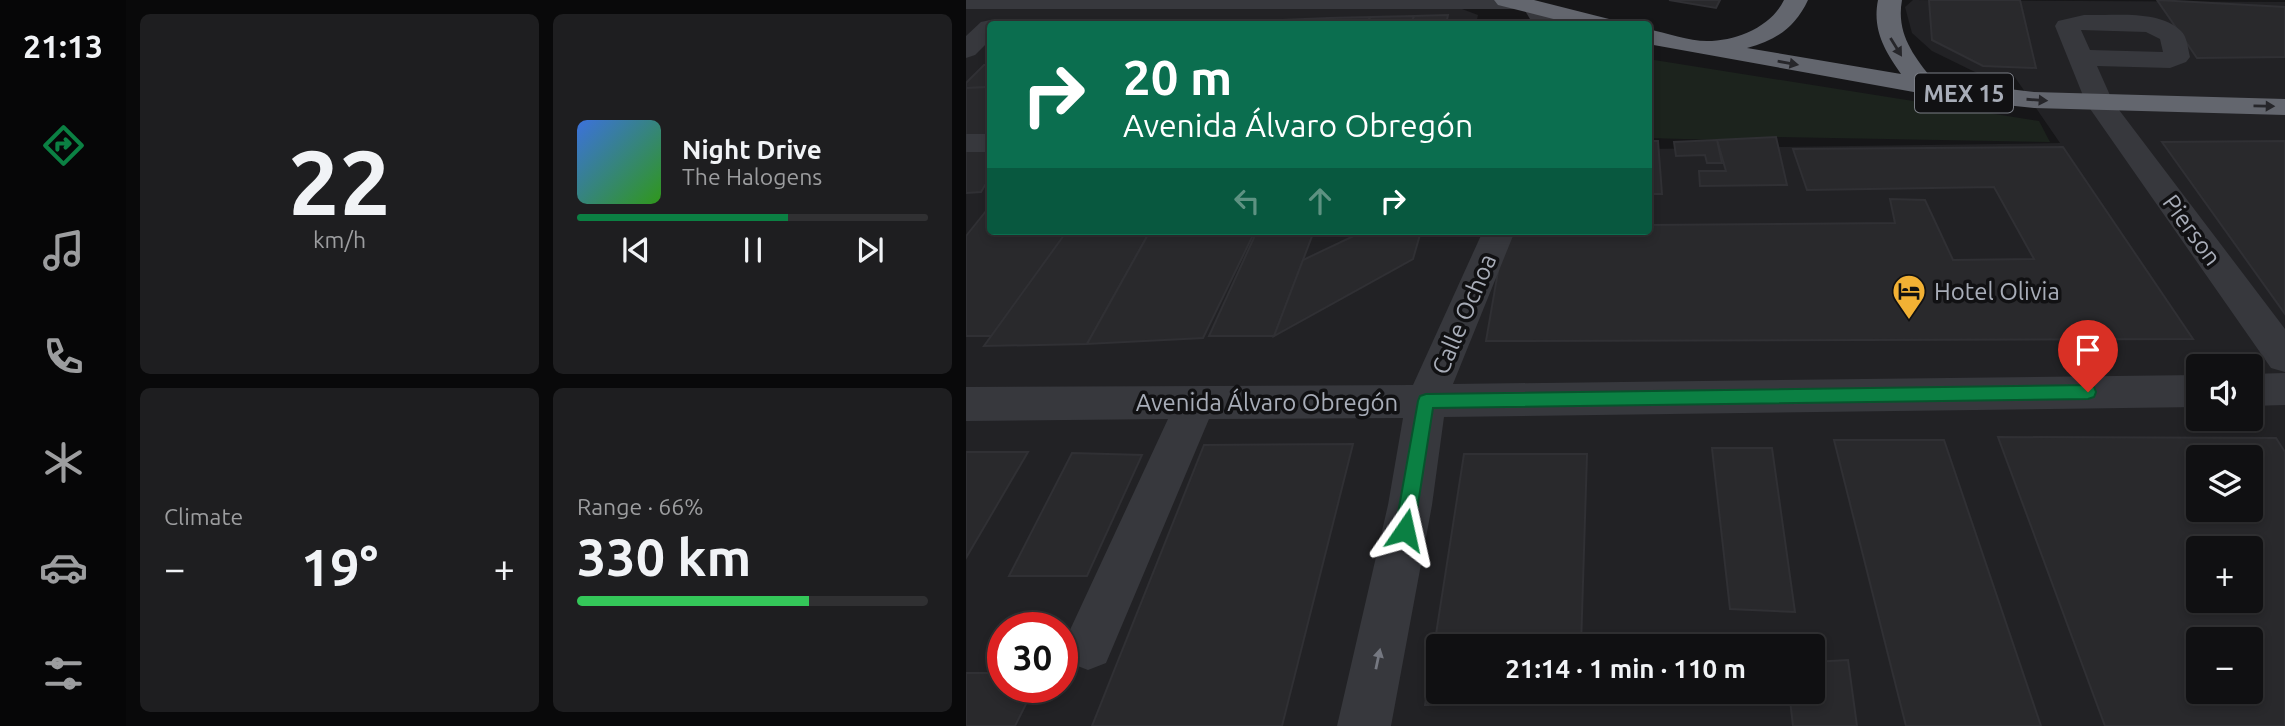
<!DOCTYPE html>
<html lang="en">
<head>
<meta charset="utf-8">
<style>
	body { margin:0; font-family:Ubuntu,sans-serif; background:#1e1e20; color:#f1f3f6; height:100vh; display:flex; flex-direction:column; font-size:26px; white-space:nowrap }
	* { box-sizing:border-box; margin:0 }
	p { font-size:23px; color:#9c9d9f }
	.icon { flex:none; width:38px; height:38px; fill:none; stroke:currentColor; stroke-width:2; stroke-linecap:round; stroke-linejoin:round }
	.map { position:relative; flex:1; overflow:hidden }
	.panel { display:flex; flex-direction:column; gap:14px; padding:14px; background:#09090a; width:840px }
	.panel>* { flex:none }
	.hud { position:absolute; left:21px; top:21px; width:665px; height:214px; border-radius:7px; box-shadow:0 4px 10px #0003,0 0 0 2px #303032; background:#0b6e4f; color:#fff; overflow:hidden }
	.buttons { position:absolute; left:1220px; top:354px; display:grid; gap:14px }
	.buttons a { display:grid; place-items:center; width:77px; height:77px; border-radius:7px; background:#101012; box-shadow:0 4px 10px #0003,0 0 0 2px #303032; font-size:35px }
	.speed { position:absolute; left:21px; top:612px; display:flex; gap:14px; font-size:35px; font-weight:700; text-align:center }
	.speed>* { display:grid; place-content:center; width:91px; height:91px; border-radius:50%; background:#101012; box-shadow:0 4px 10px #0003,0 0 0 2px #303032; line-height:1 }
	.speed .limit { border:10px solid #d22; background:#fff; color:#111 }
	.pin { position:absolute; display:grid; place-items:center; width:60px; height:60px; color:#fff; margin:-72px -30px; border-radius:50% 50% 50% 0; rotate:-45deg; box-shadow:0 0 7px #0007 }
	.pin .icon { rotate:45deg }
	.me { position:absolute; width:77px; margin:-38px; rotate:11deg; stroke-linejoin:round; filter:drop-shadow(0 0 5px #0008) }
	.turn { display:flex; align-items:center; gap:24px; height:147px; padding:0 21px; font-size:32px }
	.turn .icon { width:91px; height:91px; stroke-width:2.5 }
	.turn b { display:block; font-size:49px; line-height:60px }
	.lanes { display:flex; align-items:center; height:66px; padding:0 21px; background:#0003; justify-content:center; gap:35px; direction:ltr }
	.lanes .off { opacity:.35 }
	.big { font-size:52px; font-weight:600; line-height:1.1 }
	.panel .card { flex:1; display:flex; flex-direction:column; justify-content:center; gap:10px; min-width:0; padding:0 24px; border-radius:10px; background:#1e1e20 }
	.panel .dial { align-items:center; gap:0 }
	.dial b { font-size:91px; line-height:1 }
	.song { display:flex; align-items:center; gap:21px }
	.cover { width:84px; height:84px; border-radius:10px; background:linear-gradient(135deg,hsl(220 70% 55%),hsl(110 70% 35%)) }
	.played { height:7px; border-radius:4px; background:linear-gradient(90deg,#0b8043 60%,#303032 60%) }
	.keys { display:flex; justify-content:space-around; direction:ltr }
	.heat { display:flex; justify-content:space-between; align-items:center; font-size:38px; direction:ltr }
	.charge { height:10px; border-radius:5px; background:linear-gradient(90deg,#34c759 66%,#303032 0) }
	.panel .tiles { flex:1; display:grid; gap:14px; grid-template-columns:repeat(2,1fr) }
	.trip { position:absolute; left:460px; top:634px; width:399px; height:70px; border-radius:7px; background:#101012; box-shadow:0 4px 10px #0003,0 0 0 2px #303032; font-weight:600; line-height:70px; text-align:center }
	main { display:flex; flex:1; min-height:0 }
	.tab-bar { display:flex; flex-direction:column; width:126px; justify-content:space-around; align-items:center; background:#060607; color:#9c9d9f }
	.tab-bar .icon { width:49px; height:49px }
	.tab-bar .active { color:#0b8043 }
	.tab-bar b { font-size:32px; color:#f1f3f6 }
	.map>svg:first-child { display:block }
	.built { fill:#222225; fill-rule:evenodd }
	.green { fill:#1c231d }
	.building { fill:#29292c; stroke:#303034; stroke-width:2; fill-rule:evenodd }
	.lines { fill:none; stroke-linecap:round; stroke-linejoin:round }
	.minor { fill:#37383d; fill-rule:evenodd }
	.highway { fill:#63666e; fill-rule:evenodd }
	.oneway { fill:#26262a }
	.oneway2 { fill:#757881 }
	.route { fill:#0b8043; stroke:#07532c; stroke-width:2 }
	.labels { text-anchor:middle; dominant-baseline:central; stroke-width:7; stroke-linejoin:round; paint-order:stroke }
	.shield { fill:#111113; stroke:#7b7e86; stroke-width:2 }
	.shield-label { font-size:23px; font-weight:bold; fill:#a8adb8 }
	.street-label { font-size:24px; fill:#a8adb8; stroke:#111113 }
	.poi-label { font-size:24px; fill:#a8adb8; stroke:#111113; text-anchor:start }
</style>
</head>
<body>
<main>
<nav class="tab-bar">
<b>21:13</b>
<svg class="icon active" aria-label="directions" viewBox="0 0 24 24"><path d="M12 3l9 9-9 9-9-9zM9 14v-3h6M13 9l2 2-2 2"/></svg>
<svg class="icon" aria-label="music" viewBox="0 0 24 24"><path d="M9 18V5l10-2v13"/><circle cx="6" cy="18" r="3"/><circle cx="16" cy="16" r="3"/></svg>
<svg class="icon" aria-label="phone" viewBox="0 0 24 24"><path d="M5 4h4l2 5-3 2q2 4 5 5l2-3 5 2v4C11 20 4 13 5 4z"/></svg>
<svg class="icon" aria-label="climate" viewBox="0 0 24 24"><path d="M12 3v18M4 7l16 10M4 17L20 7"/></svg>
<svg class="icon" aria-label="car" viewBox="0 0 24 24"><path d="M5 17H2v-5l4-1 3-4h7l3 4 3 1v5h-3M9 17h6M6 11h13"/><circle cx="7" cy="17" r="2"/><circle cx="17" cy="17" r="2"/></svg>
<svg class="icon" aria-label="filters" viewBox="0 0 24 24"><path d="M4 7h16M4 17h16"/><circle cx="9" cy="7" r="2"/><circle cx="15" cy="17" r="2"/></svg>
</nav>
<section class="panel">
<div class="tiles">
<div class="card dial"><b>22</b><p>km/h</p></div>
<div class="card">
<div class="song"><i class="cover"></i><div><b>Night Drive</b><p>The Halogens</p></div></div>
<div class="played"></div>
<div class="keys"><svg class="icon" aria-label="previous" viewBox="0 0 24 24"><path d="M18 5L8 12l10 7zM5 5v14"/></svg><svg class="icon" aria-label="pause" viewBox="0 0 24 24"><path d="M8 5v14M16 5v14"/></svg><svg class="icon" aria-label="next" viewBox="0 0 24 24"><path d="M6 5l10 7-10 7zM19 5v14"/></svg></div>
</div>
<div class="card"><p>Climate</p>
<div class="heat"><a>−</a><b class="big">19°</b><a>+</a></div>
</div>
<div class="card"><p>Range · 66%</p><b class="big">330 km</b><div class="charge"></div></div>
</div>
</section>
<div class="map">
<svg width="1319" height="726" viewBox="0 0 1319 726">
	<rect width="100%" height="100%" fill="#161618"/>
	<path class="built" d="M0,0H472L512,15L510,24H24V231H682L683,149L1094,143L1046,73H1011L966,51L946,33L939,7L947,0L1319,2V726H0ZM1232,366H1284V418H1232ZM1232,457H1284V509H1232ZM1232,548H1284V600H1232ZM37,628H96V688H37ZM1232,639H1284V691H1232ZM472,646H847V691H472Z"/>
	<polygon class="green" points="682,59 1073,121 1084,142 810,137 751,140 683,138"/>
	<g class="building">
		<polygon points="703,0 754,0 750,8"/>
		<polygon points="963,0 1054,0 1070,68 1017,66 966,40"/>
		<polygon points="1191,0 1319,7 1319,57 1231,58"/>
		<polygon points="482,15 480,24 445,24 448,16"/>
		<polygon points="448,16 445,24 401,24 404,17"/>
		<polygon points="404,17 401,24 358,24 361,18"/>
		<polygon points="361,18 358,24 292,24 294,21"/>
		<polygon points="64,20 154,20 149,24 59,24"/>
		<polygon points="154,20 294,21 292,24 149,24"/>
		<polygon points="18,65 24,65 24,87 0,88 0,83"/>
		<polygon points="24,87 24,177 15,192 0,193 0,88"/>
		<polygon points="810,137 821,185 734,186 733,171 760,171 751,140"/>
		<polygon points="751,140 756,163 741,163 739,155 710,156 708,142"/>
		<polygon points="682,141 692,141 696,194 682,194"/>
		<polygon points="1319,141 1319,314 1196,142"/>
		<polygon points="1097,147 1227,339 520,341 539,231 682,231 682,225 929,223 924,199 959,200 987,260 1068,259 1028,187 841,190 827,149"/>
		<polygon points="24,206 24,231 102,231 29,336 0,336 0,236"/>
		<polygon points="101,231 184,231 121,344 18,346"/>
		<polygon points="184,231 289,231 237,338 121,344"/>
		<polygon points="291,231 348,231 308,336 243,336"/>
		<polygon points="393,231 455,231 447,259 308,336 337,260 392,234"/>
		<path d="M1032,437L1310,438L1319,452V726H1139ZM1232,457H1284V509H1232ZM1232,548H1284V600H1232ZM1232,639H1284V691H1232Z"/>
		<polygon points="868,440 978,440 1075,726 940,726"/>
		<polygon points="387,444 316,726 126,726 238,445"/>
		<polygon points="746,448 806,448 829,612 764,609"/>
		<polygon points="0,452 62,452 0,558"/>
		<polygon points="106,453 176,455 121,576 43,576"/>
		<polygon points="498,454 621,454 615,646 472,646 472,691 614,691 613,704 459,705"/>
		<polygon points="882,660 891,726 827,726 823,691 847,691 847,662"/>
		<polygon points="0,673 37,673 37,688 68,688 49,726 0,726"/>
	</g>
	<g class="lines">
		<g class="minor">
			<polygon points="0,0 558,0 560,2 556,7 548,9 0,9"/>
			<polygon points="570,2 578,4 591,24 567,24 558,9 562,4"/>
			<path d="M1118,15C1146,16 1193,9 1215,31C1221,36 1222,49 1224,57L1220,62L1204,68L1131,66L1147,102L1319,329V372L1305,368L1120,103L1089,26L1092,21ZM1115,30L1180,32L1194,39L1197,52L1124,50Z"/>
			<polygon points="24,20 35,24 24,24 24,40 9,55 0,58 0,36 15,22"/>
			<rect x="0" y="134" width="24" height="18"/>
			<polygon points="517,231 549,231 487,384 1232,375 1232,407 478,417 466,505 425,726 371,726 422,505 437,418 243,419 140,663 122,670 104,663 97,645 202,419 0,421 0,387 447,385"/>
			<polygon points="1319,373 1319,405 1284,406 1284,374"/>
		</g>
		<g class="highway">
			<polygon points="528,0 568,0 643,19 646,24 607,24 532,5"/>
			<path d="M818,0H842C829,28 810,40 781,48L935,74C919,51 906,30 912,0H936C930,33 947,55 967,80L1068,92L1319,99V115L1068,108L992,100L682,44V29C700,33 723,41 741,41C770,41 805,27 818,0Z"/>
		</g>
	</g>
	<defs><path id="oneway-solid" d="M-6-.8H1V-3.2L6.5 0L1 3.2V.8H-6Z" transform="scale(1.75)"/></defs>
	<g class="oneway">
		<use href="#oneway-solid" transform="translate(930 47) rotate(58)"/>
		<use href="#oneway-solid" transform="translate(822 63) rotate(10)"/>
		<use href="#oneway-solid" transform="translate(1071 100) rotate(4)"/>
		<use href="#oneway-solid" transform="translate(1298 106) rotate(1)"/>
	</g>
	<use class="oneway2" href="#oneway-solid" transform="translate(412 659) rotate(-78)"/>
	<polygon class="route" points="1122,385 1128,387 1130,392 1128,397 1122,399 467,408 448,530 446,536 439,539 432,536 429,530 452,401 454,396 460,394"/>
	<defs>
		<symbol id="hotel-pin" viewBox="-11 -11 22 30"><path d="M0 17L-7.5 6A9.5 9.5 0 1 1 7.5 6Z" fill="#f2b134" stroke="#111113"/><path d="M-6-4.5h1.5V1H6V5H4.5V3h-9V5H-6ZM-4 0a1.8 1.8 0 1 1 3.6 0ZM.5 0V-2.5h3Q6-2.5 6 0Z" fill="#111"/></symbol>
	</defs>
	<g fill-rule="evenodd">
		<use href="#hotel-pin" x="924" y="272" width="38" height="52"/>
	</g>
	<g class="labels">
		<rect class="shield" x="949" y="73.5" width="98" height="39" rx="5"/>
		<g class="shield-label">
			<text x="998" y="93">MEX 15</text>
		</g>
		<g class="street-label">
			<text transform="translate(1226 230) rotate(54)">Pierson</text>
			<text transform="translate(498 314) rotate(-67)">Calle Ochoa</text>
			<text x="301" y="402">Avenida Álvaro Obregón</text>
		</g>
		<g class="poi-label">
			<text x="968" y="291">Hotel Olivia</text>
		</g>
	</g>
</svg>
<div class="buttons">
<a><svg class="icon" aria-label="sound" viewBox="0 0 24 24"><path d="M4 9h4l5-4v14l-5-4H4zM17 9q2 3 0 6"/></svg></a>
<a><svg class="icon" aria-label="layers" viewBox="0 0 24 24"><path d="M12 4l9 5-9 5-9-5zM3 14l9 5 9-5"/></svg></a>
<a>+</a>
<a>−</a>
</div>
<div class="speed"><div class="limit">30</div></div>
<div class="pin" style="left:1122px;top:392px;background:#d93025"><svg class="icon" aria-label="arrive" viewBox="0 0 24 24"><path d="M6 21V4h12l-3 4 3 4H6"/></svg></div>
<svg class="me" style="left:439px;top:530px" viewBox="-20 -20 40 40"><path d="M0-17L14 15 0 8-14 15z" fill="#0b8043" stroke="#fff" stroke-width="4"/></svg>
<div class="trip">21:14 · 1 min · 110 m</div>
<div class="hud">
<div class="turn"><svg class="icon" aria-label="right" viewBox="0 0 24 24"><path d="M7 20v-9h11M14 6l5 5-5 5"/></svg><div><b>20 m</b>Avenida Álvaro Obregón</div></div>
<div class="lanes"><svg class="icon off" aria-label="left" viewBox="0 0 24 24"><path d="M17 20v-9H6M10 6l-5 5 5 5"/></svg><svg class="icon off" aria-label="ahead" viewBox="0 0 24 24"><path d="M12 20V5M6 11l6-6 6 6"/></svg><svg class="icon" aria-label="right" viewBox="0 0 24 24"><path d="M7 20v-9h11M14 6l5 5-5 5"/></svg></div>
</div>
</div>
</main>
</body>
</html>
